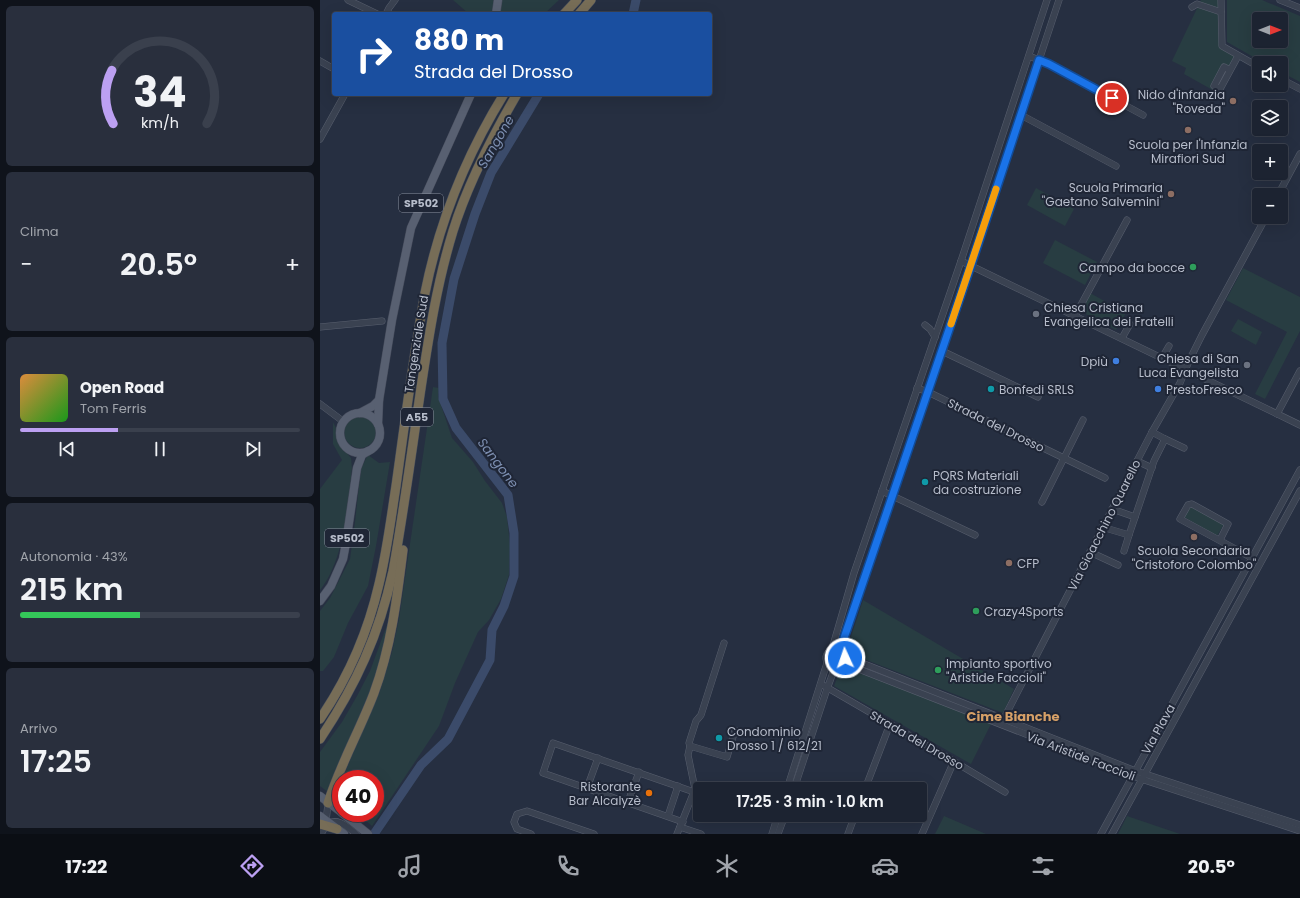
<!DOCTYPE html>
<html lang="it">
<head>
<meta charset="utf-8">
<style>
	body { margin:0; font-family:Poppins,sans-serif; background:#292f3d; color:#f1f3f6; height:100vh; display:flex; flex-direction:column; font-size:15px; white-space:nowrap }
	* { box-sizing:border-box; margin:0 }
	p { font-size:13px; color:#a0a4ab }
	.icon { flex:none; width:22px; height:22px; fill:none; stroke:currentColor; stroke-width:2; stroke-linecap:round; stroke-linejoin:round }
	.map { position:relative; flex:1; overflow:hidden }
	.drawer { display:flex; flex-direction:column; gap:6px; padding:6px; background:#0f131b; width:320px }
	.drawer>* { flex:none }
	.guide { position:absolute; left:12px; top:12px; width:380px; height:84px; border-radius:4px; box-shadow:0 4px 16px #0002,0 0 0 1px #3a404d; background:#1a4fa0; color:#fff; overflow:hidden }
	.needle { width:26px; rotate:90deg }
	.controls { position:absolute; left:932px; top:12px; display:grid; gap:8px }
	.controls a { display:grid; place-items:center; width:36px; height:36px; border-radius:4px; background:#1c2331; box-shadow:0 4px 16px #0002,0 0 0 1px #3a404d; font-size:20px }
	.speed { position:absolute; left:12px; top:770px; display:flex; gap:8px; font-size:20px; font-weight:700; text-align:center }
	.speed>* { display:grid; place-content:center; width:52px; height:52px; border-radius:50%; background:#1c2331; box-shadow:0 4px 16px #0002,0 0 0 1px #3a404d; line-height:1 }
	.speed .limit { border:6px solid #d22; background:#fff; color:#111 }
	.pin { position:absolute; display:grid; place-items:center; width:34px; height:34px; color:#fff; margin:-17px; border:2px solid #fff; border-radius:50%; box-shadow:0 1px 4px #0007 }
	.me { position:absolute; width:44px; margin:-22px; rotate:357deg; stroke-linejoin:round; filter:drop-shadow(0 0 3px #0008) }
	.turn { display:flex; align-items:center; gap:14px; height:84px; padding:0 16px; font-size:18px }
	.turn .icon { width:52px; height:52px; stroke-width:2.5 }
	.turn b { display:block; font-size:28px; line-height:34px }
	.big { font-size:30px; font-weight:600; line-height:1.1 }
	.drawer .card { flex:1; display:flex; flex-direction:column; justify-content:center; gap:6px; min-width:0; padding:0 14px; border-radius:6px; background:#292f3d }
	.drawer .dial { align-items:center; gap:0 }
	.dial svg { height:104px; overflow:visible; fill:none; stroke:#3a404d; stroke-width:7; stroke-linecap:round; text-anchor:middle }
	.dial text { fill:#f1f3f6; stroke:none }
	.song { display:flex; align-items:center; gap:12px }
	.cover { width:48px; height:48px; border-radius:6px; background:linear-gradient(135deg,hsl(30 70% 55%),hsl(120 70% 35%)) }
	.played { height:4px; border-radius:2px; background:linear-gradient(90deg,#bca0f2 35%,#3a404d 35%) }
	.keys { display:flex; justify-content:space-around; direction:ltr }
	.heat { display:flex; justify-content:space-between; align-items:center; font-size:22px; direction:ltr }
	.charge { height:6px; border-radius:3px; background:linear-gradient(90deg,#34c759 43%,#3a404d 0) }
	.trip { position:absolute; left:373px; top:782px; width:234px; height:40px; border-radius:4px; background:#1c2331; box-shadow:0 4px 16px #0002,0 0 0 1px #3a404d; font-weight:600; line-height:40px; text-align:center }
	.menu { display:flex; height:64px; justify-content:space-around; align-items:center; background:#0b0e14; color:#a0a4ab }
	.menu .icon { width:28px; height:28px }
	.menu .active { color:#bca0f2 }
	.menu b { font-size:18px; color:#f1f3f6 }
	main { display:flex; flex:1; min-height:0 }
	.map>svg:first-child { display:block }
	.green { fill:#283d42; fill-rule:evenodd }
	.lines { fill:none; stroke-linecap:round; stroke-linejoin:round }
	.river { stroke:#3b4b6a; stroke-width:9 }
	.minor-casing { stroke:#585f6e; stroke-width:7 }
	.major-casing { stroke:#444a5a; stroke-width:9 }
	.highway-casing { stroke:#454c5b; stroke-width:10 }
	.minor { stroke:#3a4251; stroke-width:6 }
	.major { stroke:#586071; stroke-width:8 }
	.highway { stroke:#776d57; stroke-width:9 }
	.route-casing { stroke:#114b97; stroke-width:10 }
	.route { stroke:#1a73e8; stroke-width:7 }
	.slow { stroke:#f59e0b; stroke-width:7 }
	.education-dot { fill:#8d6e63; stroke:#1f2636; stroke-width:1.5 }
	.leisure-dot { fill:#2e9e5b; stroke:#1f2636; stroke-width:1.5 }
	.worship-dot { fill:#6b7280; stroke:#1f2636; stroke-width:1.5 }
	.shop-dot { fill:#3f7fe0; stroke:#1f2636; stroke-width:1.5 }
	.culture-dot { fill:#0f9aa8; stroke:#1f2636; stroke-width:1.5 }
	.food-dot { fill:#e8710a; stroke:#1f2636; stroke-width:1.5 }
	.labels { text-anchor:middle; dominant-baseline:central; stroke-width:4; stroke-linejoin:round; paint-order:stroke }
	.shield { fill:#1f2636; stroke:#89909e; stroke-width:1 }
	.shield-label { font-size:11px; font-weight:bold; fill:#b7bdcb }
	.poi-label { font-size:12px; fill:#b7bdcb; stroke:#1f2636; text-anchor:start }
	.street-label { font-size:12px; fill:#b7bdcb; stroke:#1f2636 }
	.water-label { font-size:13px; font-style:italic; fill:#7e90b2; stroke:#1f2636 }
	.neighbourhood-label { font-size:13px; font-weight:bold; fill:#d6a067; stroke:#1f2636 }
</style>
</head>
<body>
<main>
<section class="drawer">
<div class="card dial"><svg viewBox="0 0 100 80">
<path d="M14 69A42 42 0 1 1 86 69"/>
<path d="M14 69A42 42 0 0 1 13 28" stroke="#bca0f2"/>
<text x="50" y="56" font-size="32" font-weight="700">34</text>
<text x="50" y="72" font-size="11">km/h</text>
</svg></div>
<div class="card"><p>Clima</p>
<div class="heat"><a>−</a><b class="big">20.5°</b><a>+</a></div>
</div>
<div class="card">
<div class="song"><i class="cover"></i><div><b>Open Road</b><p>Tom Ferris</p></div></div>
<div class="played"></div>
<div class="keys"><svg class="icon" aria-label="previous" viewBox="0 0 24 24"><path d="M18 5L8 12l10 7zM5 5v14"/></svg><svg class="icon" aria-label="pause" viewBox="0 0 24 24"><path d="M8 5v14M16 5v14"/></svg><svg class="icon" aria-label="next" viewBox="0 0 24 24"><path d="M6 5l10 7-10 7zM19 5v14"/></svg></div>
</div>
<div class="card"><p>Autonomia · 43%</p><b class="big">215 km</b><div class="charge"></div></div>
<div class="card"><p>Arrivo</p><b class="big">17:25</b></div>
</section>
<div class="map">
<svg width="980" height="834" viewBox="0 0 980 834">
	<rect width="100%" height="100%" fill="#262f41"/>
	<g class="green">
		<polygon points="133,0 239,0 224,14 149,14"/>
		<polygon points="881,0 899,0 900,47 917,58 898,93 864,74 866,68 852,61"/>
		<path d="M907,0H942L980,16V82L961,72V63H944L907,42ZM939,19H961V41H939Z"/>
		<polygon points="716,188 754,209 745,226 707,205"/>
		<polygon points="735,240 777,262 765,285 723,263"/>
		<polygon points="923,268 980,297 980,331 945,399 935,394 967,332 906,300"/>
		<polygon points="770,293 806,313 796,330 760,311"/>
		<polygon points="918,319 942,332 936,345 911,331"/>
		<polygon points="113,387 119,388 118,396 132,438 153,462 165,481 182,503 187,517 190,545 189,575 181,599 169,620 158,632 135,683 119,726 52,826 37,813 55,813 55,779 22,779 60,691 72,652 79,619"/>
		<circle cx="40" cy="432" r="16"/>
		<path d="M13,422L16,428L18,443L31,458L32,468C28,505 24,561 0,590V489L22,460L13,444Z"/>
		<polygon points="48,455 59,463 70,462 56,546 48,586 28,623 14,657 3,671 0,671 0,611 10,598 30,559 35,522 41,468"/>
		<polygon points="871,505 904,524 897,536 864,517"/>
		<polygon points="543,600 694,689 683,713 526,652"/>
		<polygon points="71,614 57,674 8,792 0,786 0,752 22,722 37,696 50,671"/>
		<path d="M530,670L588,690L671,724L651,764L514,686C518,676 519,672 530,670Z"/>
		<polygon points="624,816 666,834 615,834"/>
		<polygon points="807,816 860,834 798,834"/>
	</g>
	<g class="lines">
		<g class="river">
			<polyline points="313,14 316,0"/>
			<polyline points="54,834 101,765 128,739 170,660 172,630 184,606 194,576 194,533 188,495 136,428 123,399 122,343 134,279 155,214 171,173 219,94"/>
		</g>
		<defs>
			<g id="minor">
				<polyline points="28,0 57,14"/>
				<polyline points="901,0 902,46 939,67"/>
				<polyline points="960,0 980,8"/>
				<polyline points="872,7 877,4 901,12"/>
				<polyline points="66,14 69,8 75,0"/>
				<polyline points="709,56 729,64 823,115"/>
				<polyline points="0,61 14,69"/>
				<polyline points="910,70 904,67 894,86 900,89 918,56"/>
				<polyline points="961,79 980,89"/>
				<polyline points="701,115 796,166"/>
				<polyline points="0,139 25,94"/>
				<polyline points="958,195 980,154"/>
				<polyline points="641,261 980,425"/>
				<polyline points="755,316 807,220"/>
				<polyline points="605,325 610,329 615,337"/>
				<polyline points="0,327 62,321"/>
				<polyline points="802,338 810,324"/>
				<polyline points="622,351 718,397"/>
				<polyline points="842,358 849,346"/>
				<polyline points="597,388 608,392 785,478"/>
				<polyline points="0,404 24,422"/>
				<polyline points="957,414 980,371"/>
				<polyline points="845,439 864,448"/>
				<polyline points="817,461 832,468"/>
				<polyline points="562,491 655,535"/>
				<polyline points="722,502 763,420"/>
				<polyline points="792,509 815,517"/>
				<polyline points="782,527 809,535 834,461 845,439 832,432"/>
				<polyline points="900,540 908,524 872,504 868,505 860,519 932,558"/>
				<polyline points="804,551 809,535"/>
				<polyline points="770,552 798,565"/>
				<circle cx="515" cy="658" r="9"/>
				<polyline points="512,649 534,573 641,261 727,0"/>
				<polyline points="522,651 524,639 651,265 739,0"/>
				<polyline points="524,656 813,770 980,825"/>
				<polyline points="523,663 821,779 980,831"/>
				<polyline points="501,684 625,756 685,792"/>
				<polyline points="681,724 832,432 860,383 869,361 882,335 946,217"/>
				<polyline points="370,746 369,743 376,721 381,715 404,643"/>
				<polyline points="267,788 278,758"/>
				<polyline points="467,789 507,663"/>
				<polyline points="474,789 507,689 514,670 517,667"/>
				<polyline points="545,789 570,724"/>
				<polyline points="308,802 319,772"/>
				<polyline points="348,816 358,786"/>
				<polyline points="6,822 8,803"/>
				<polyline points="363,822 223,773 233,743 374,792"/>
				<polyline points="360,827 381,834"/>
				<path d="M1,834L7,824C18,817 27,827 36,834"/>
				<polyline points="211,834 197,829 194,822 197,814 207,811 274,834"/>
				<polyline points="357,834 375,789 368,755 370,746 407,757 415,730"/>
				<polyline points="452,834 458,815"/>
				<polyline points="458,834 465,815"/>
				<polyline points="528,834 535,815"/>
				<polyline points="602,834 634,761"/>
				<polyline points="781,834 980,470"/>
				<polyline points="792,834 980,491"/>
			</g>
			<g id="major">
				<polyline points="176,14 178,0"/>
				<polyline points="40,413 53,406 59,400"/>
				<circle cx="40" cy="433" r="20"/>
				<polyline points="58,424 59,400 72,320 91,228 151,94"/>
				<polyline points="0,601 11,586 23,559 26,543 37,468 42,455 48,451"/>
				<polyline points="0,796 21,812"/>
				<polyline points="22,813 48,834"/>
				<polyline points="0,816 24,834"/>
			</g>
			<g id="highway">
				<polyline points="244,14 257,0"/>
				<polyline points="259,14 271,0"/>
				<path d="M0,719C28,678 48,632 59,584C67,551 71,518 76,486C85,422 93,357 105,293C119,223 147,154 184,94"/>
				<path d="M0,739C36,685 59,635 73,571C84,510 92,449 101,388C109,335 117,283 133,231C148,183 172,137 197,94"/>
				<path d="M8,803C20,765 40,730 54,693C71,647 77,599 83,550"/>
				<polyline points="0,824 17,829"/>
			</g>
		</defs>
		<use href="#minor" class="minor-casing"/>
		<use href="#major" class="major-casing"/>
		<use href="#highway" class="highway-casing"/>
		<use href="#minor" class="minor"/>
		<use href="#major" class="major"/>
		<use href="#highway" class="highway"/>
	</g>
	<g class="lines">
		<defs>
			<polyline id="route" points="525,658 522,651 524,638 651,265 719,60 729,64 792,98"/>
		</defs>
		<use href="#route" class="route-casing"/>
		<use href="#route" class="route"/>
		<polyline class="slow" points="631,324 676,189"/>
	</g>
	<g class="education-dot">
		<circle cx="913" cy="101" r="4"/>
		<circle cx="868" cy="130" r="4"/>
		<circle cx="851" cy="194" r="4"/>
		<circle cx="874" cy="537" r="4"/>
		<circle cx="689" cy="563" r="4"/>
	</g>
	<g class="leisure-dot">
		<circle cx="873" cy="267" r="4"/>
		<circle cx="656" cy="611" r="4"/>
		<circle cx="618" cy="670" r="4"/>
	</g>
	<g class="worship-dot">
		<circle cx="716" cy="314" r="4"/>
		<circle cx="927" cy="365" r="4"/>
	</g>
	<g class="shop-dot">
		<circle cx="796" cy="361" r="4"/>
		<circle cx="838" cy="389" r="4"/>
	</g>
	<g class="culture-dot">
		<circle cx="671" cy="389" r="4"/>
		<circle cx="605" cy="482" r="4"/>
		<circle cx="399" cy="738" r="4"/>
	</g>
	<circle class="food-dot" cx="329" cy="793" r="4"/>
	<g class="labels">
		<g class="shield">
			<rect x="79" y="194" width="44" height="18" rx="3"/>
			<rect x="81" y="408" width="32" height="18" rx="3"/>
			<rect x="5" y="529" width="44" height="18" rx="3"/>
		</g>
		<g class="shield-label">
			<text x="101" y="203">SP502</text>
			<text x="97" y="417">A55</text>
			<text x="27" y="538">SP502</text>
		</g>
		<g class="poi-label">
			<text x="905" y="94" text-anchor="end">Nido d'infanzia<tspan x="905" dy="14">"Roveda"</tspan></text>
			<text x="868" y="144" text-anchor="middle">Scuola per l'Infanzia<tspan x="868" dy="14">Mirafiori Sud</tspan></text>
			<text x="843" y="187" text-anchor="end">Scuola Primaria<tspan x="843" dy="14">"Gaetano Salvemini"</tspan></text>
			<text x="865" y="267" text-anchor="end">Campo da bocce</text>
			<text x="724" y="307">Chiesa Cristiana<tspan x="724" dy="14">Evangelica dei Fratelli</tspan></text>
			<text x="919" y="358" text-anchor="end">Chiesa di San<tspan x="919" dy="14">Luca Evangelista</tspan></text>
			<text x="788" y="361" text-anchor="end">Dpiù</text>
			<text x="679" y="389">Bonfedi SRLS</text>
			<text x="846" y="389">PrestoFresco</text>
			<text x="613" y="475">PQRS Materiali<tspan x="613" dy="14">da costruzione</tspan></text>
			<text x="874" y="550" text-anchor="middle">Scuola Secondaria<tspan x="874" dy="14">"Cristoforo Colombo"</tspan></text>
			<text x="697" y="563">CFP</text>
			<text x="664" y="611">Crazy4Sports</text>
			<text x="626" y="663">Impianto sportivo<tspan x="626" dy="14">"Aristide Faccioli"</tspan></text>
			<text x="407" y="731">Condominio<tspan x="407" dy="14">Drosso 1 / 612/21</tspan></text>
			<text x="321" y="786" text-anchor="end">Ristorante<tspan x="321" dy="14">Bar Alcalyzè</tspan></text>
		</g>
		<g class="street-label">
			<text transform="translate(96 344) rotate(-81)">Tangenziale Sud</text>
			<text transform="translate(676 425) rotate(26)">Strada del Drosso</text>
			<text transform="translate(784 525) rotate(-63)">Via Gioacchino Quarello</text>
			<text transform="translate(838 729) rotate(-61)">Via Plava</text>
			<text transform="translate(597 740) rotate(30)">Strada del Drosso</text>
			<text transform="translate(761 756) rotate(21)">Via Aristide Faccioli</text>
		</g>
		<g class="water-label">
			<text transform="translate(176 142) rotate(-60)">Sangone</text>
			<text transform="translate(178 463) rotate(53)">Sangone</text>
		</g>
		<g class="neighbourhood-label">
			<text x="693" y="716">Cime Bianche</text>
		</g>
	</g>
</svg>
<div class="controls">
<a><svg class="needle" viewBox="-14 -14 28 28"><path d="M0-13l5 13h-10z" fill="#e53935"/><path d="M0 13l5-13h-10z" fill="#a0a4ab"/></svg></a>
<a><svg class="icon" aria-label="sound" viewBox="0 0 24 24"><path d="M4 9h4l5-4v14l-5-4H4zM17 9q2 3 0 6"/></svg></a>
<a><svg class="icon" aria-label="layers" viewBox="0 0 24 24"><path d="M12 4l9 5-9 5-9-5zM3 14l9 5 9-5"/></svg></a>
<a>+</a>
<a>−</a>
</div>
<div class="speed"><div class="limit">40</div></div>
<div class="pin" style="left:792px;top:98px;background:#d93025"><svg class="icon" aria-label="arrive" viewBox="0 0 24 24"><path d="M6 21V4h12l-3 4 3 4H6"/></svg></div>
<svg class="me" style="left:525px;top:658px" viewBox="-20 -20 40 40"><circle r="17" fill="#1a73e8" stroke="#fff" stroke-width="3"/><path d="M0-11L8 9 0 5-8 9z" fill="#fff"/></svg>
<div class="trip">17:25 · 3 min · 1.0 km</div>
<div class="guide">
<div class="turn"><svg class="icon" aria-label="right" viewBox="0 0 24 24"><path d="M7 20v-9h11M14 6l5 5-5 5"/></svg><div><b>880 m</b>Strada del Drosso</div></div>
</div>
</div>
</main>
<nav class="menu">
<b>17:22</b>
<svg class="icon active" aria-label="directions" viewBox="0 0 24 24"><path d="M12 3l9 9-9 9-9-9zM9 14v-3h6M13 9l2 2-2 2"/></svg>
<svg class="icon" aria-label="music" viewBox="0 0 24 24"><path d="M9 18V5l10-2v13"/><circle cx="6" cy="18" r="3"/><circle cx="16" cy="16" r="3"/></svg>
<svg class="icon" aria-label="phone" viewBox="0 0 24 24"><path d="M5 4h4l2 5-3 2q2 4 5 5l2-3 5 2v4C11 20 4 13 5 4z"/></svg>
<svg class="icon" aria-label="climate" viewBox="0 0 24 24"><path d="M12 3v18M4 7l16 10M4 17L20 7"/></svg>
<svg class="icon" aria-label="car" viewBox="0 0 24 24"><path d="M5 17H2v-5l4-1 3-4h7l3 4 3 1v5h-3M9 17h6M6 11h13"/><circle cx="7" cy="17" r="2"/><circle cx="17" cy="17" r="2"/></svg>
<svg class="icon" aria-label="filters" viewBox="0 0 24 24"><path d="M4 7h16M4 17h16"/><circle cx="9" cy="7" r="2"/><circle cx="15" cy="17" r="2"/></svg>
<b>20.5°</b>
</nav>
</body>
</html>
